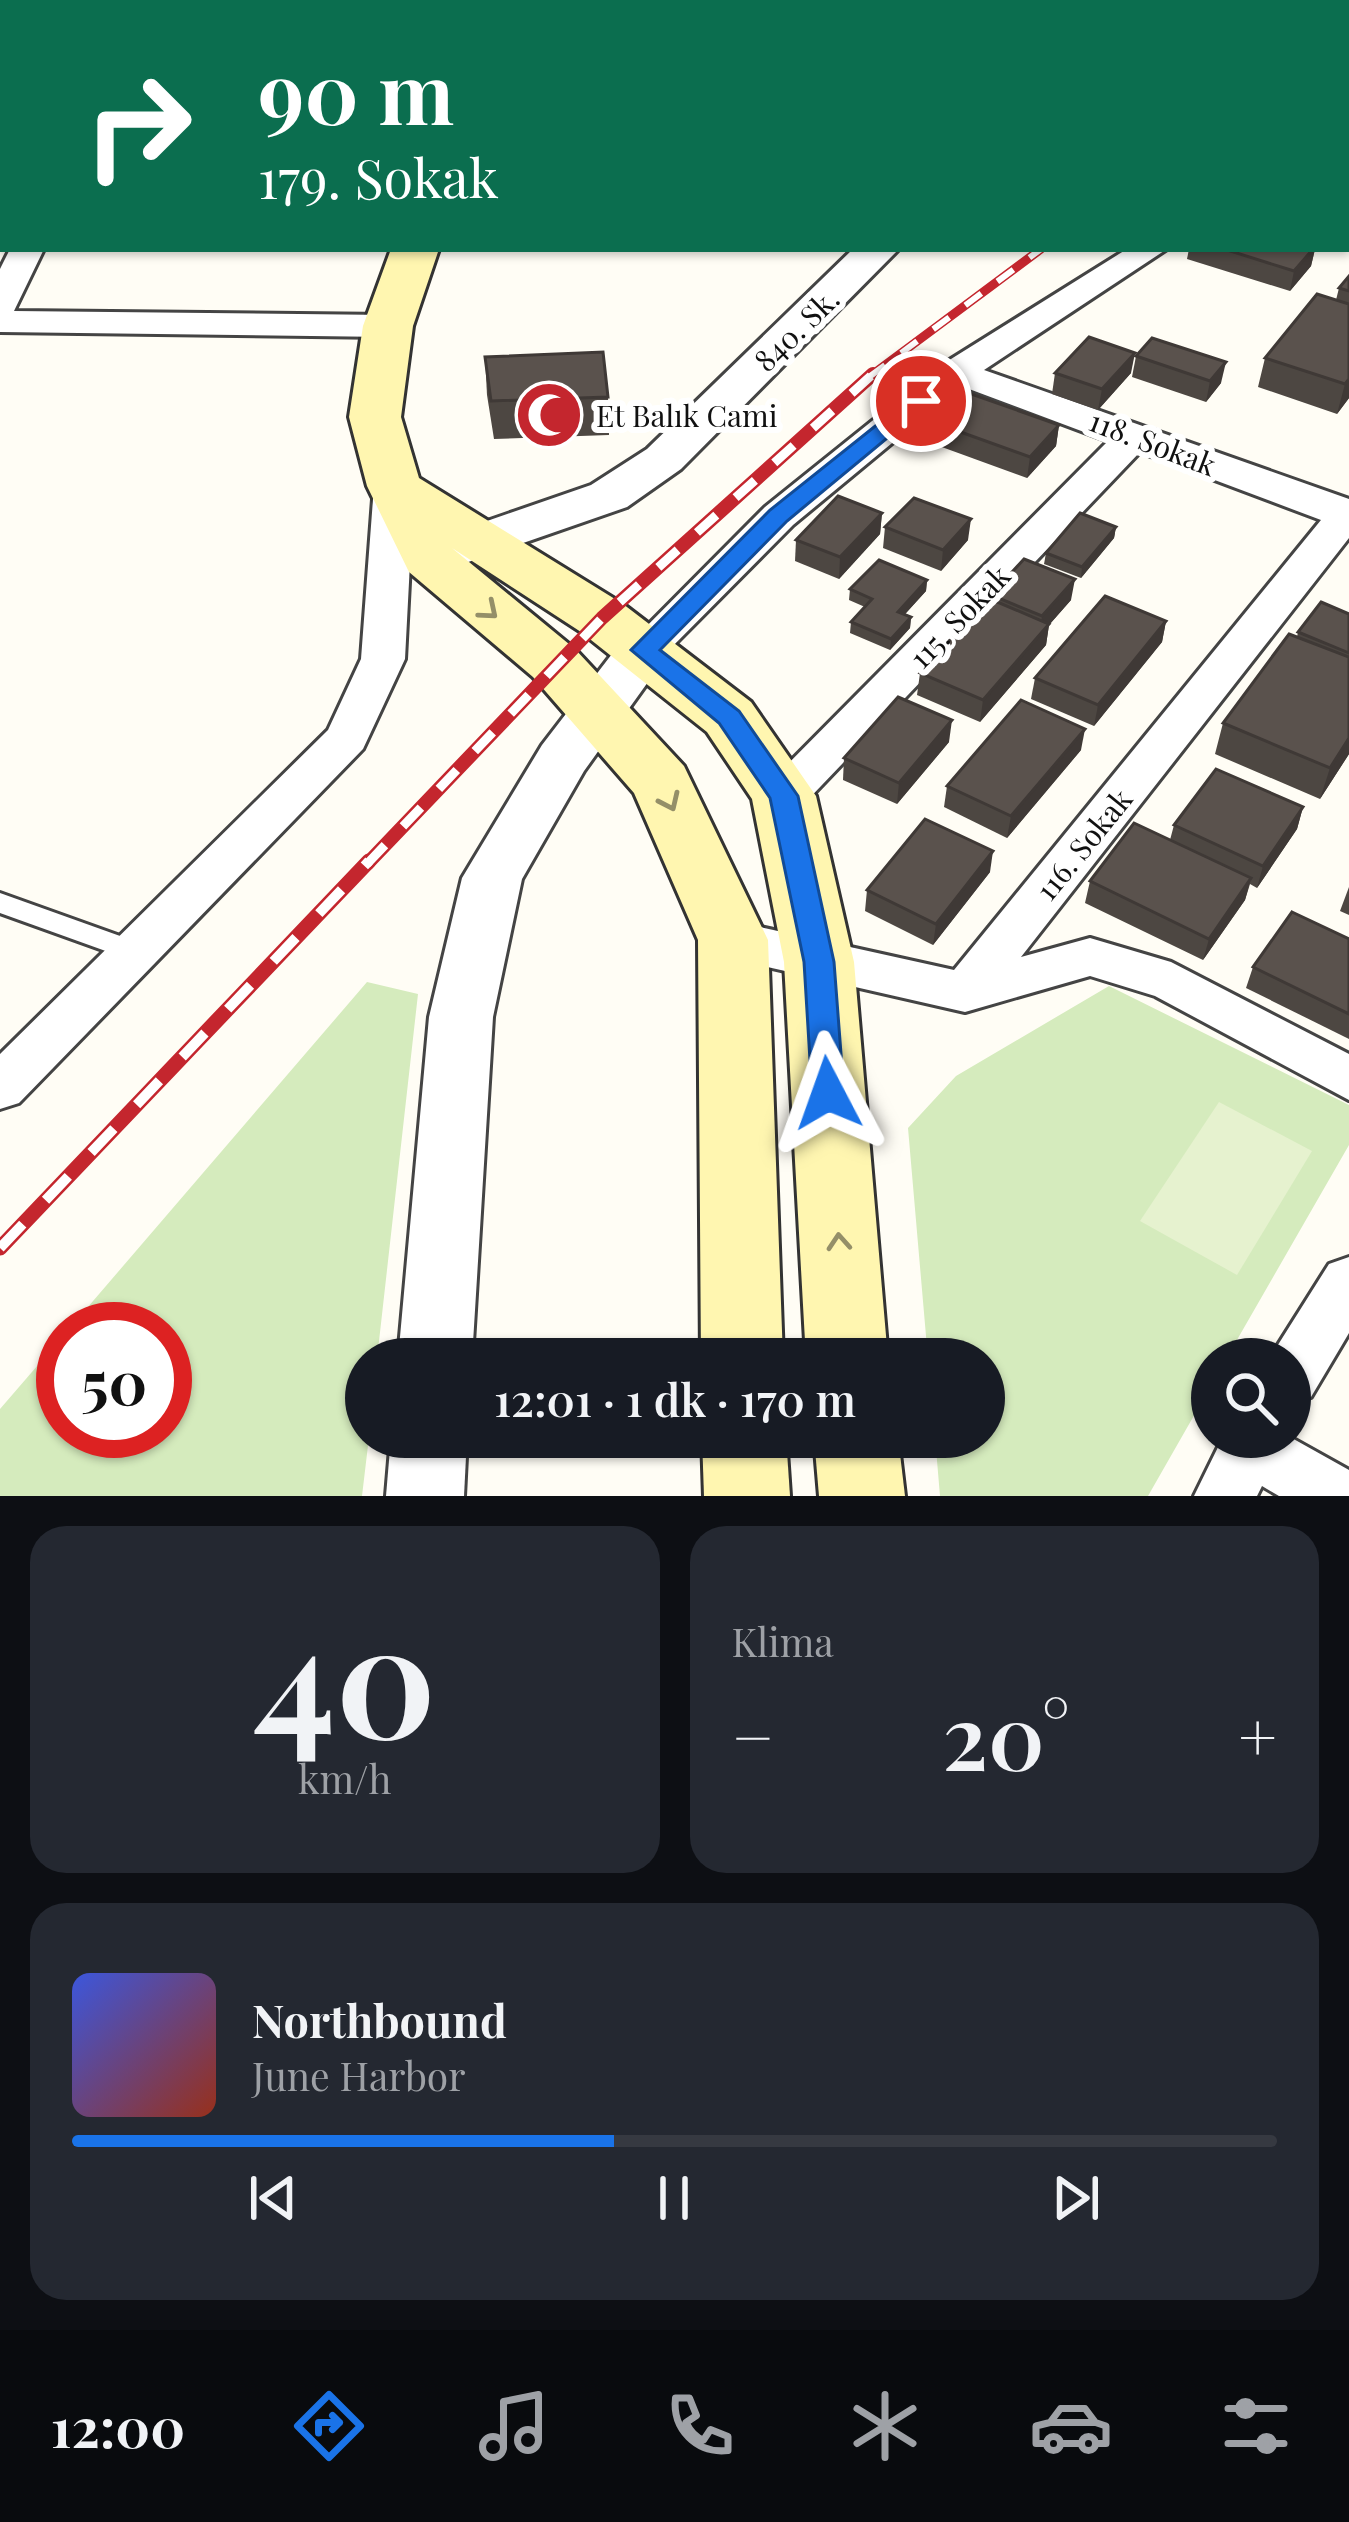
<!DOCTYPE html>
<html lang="tr">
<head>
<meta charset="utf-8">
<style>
	body { margin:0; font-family:"Playfair Display",serif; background:#242831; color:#f1f3f6; height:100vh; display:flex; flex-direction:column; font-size:45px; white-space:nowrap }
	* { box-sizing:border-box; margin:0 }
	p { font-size:39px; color:#9ea1a6 }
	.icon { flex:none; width:66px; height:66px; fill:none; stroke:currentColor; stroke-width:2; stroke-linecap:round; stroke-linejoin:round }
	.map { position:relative; height:1496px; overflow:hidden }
	.drawer { display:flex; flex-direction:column; gap:30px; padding:30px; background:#0d0f14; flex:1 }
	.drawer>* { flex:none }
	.banner { position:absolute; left:0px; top:0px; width:1350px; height:252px; box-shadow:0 3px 9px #0004; background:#0b6e4f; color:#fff; overflow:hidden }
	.tools { position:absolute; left:1191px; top:1338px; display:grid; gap:24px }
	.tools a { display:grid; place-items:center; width:120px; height:120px; border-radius:50%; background:#171b24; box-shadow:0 3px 9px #0004; font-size:60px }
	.speed { position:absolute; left:36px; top:1302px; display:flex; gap:24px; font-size:60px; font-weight:700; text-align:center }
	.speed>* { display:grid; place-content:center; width:156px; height:156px; border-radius:50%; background:#171b24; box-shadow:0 3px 9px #0004; line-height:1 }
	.speed .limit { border:18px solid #d22; background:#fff; color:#111 }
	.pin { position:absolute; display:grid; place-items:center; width:102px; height:102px; color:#fff; margin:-51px; border:6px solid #fff; border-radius:50%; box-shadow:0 3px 12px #0007 }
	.me { position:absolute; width:132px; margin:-66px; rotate:356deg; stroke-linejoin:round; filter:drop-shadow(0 0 9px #0008) }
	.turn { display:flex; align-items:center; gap:42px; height:252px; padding:0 60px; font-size:54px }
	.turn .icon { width:156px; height:156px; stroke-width:2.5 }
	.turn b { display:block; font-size:84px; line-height:102px }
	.big { font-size:90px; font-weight:600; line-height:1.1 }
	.drawer .widget { flex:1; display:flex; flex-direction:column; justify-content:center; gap:18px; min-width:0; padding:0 42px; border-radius:36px; background:#242831 }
	.drawer .dial { align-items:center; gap:0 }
	.dial b { font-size:156px; line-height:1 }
	.song { display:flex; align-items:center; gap:36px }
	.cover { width:144px; height:144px; border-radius:18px; background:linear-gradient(135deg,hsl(230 70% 55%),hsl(10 70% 35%)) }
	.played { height:12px; border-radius:6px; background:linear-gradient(90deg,#1a73e8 45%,#363941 45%) }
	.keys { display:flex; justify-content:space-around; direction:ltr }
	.heat { display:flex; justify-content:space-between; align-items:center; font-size:66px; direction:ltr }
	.drawer .tiles { flex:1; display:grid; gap:30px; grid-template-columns:1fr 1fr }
	.widget:last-child { grid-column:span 2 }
	.trip { position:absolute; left:345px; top:1338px; width:660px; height:120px; border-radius:60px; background:#171b24; box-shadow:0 3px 9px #0004; font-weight:600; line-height:120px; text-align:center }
	.tabs { display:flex; height:192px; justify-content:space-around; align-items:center; background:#090b0e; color:#9ea1a6 }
	.tabs .icon { width:84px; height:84px }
	.tabs .active { color:#1a73e8 }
	.tabs b { font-size:54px; color:#f1f3f6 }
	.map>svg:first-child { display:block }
	.green { fill:#d5ebbd }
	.pitch { fill:#e6f2cf }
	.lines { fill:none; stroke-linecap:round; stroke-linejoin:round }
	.service-casing { stroke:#444; stroke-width:6 }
	.minor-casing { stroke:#444; stroke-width:6 }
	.tertiary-casing { stroke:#444; stroke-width:6 }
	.secondary-casing { stroke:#333; stroke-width:6 }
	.service { fill:#fff; fill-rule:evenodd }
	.minor { fill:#fff; fill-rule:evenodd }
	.tertiary { fill:#fff; fill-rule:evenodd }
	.secondary { fill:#fff6b0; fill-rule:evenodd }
	.rail-far2-casing { stroke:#c4262e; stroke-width:9 }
	.rail-far1-casing { stroke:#c4262e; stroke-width:14 }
	.rail-casing { stroke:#c4262e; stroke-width:15 }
	.rail-far2 { stroke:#fff; stroke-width:6; stroke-dasharray:20; stroke-linecap:butt }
	.rail-far1 { stroke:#fff; stroke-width:9; stroke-dasharray:26; stroke-linecap:butt }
	.rail { stroke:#fff; stroke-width:10; stroke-dasharray:33; stroke-linecap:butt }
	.wall { fill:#4d4742 }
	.shaded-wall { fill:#3f3936 }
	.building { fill:#5a524d; stroke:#3f3936; stroke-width:3 }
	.oneway { stroke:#948f68 }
	.route { fill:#1a73e8; stroke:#114b97; stroke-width:3 }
	.labels { text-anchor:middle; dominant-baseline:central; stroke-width:12; stroke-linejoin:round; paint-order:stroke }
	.street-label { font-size:30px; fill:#111; stroke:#fff }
	.poi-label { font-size:30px; fill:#111; stroke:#fff; text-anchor:start }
</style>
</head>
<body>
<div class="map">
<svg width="1349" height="1496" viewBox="0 0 1349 1496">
	<rect width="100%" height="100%" fill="#fffdf5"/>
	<g class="green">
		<polygon points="367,982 418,994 377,1359 366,1359 369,1437 362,1496 0,1496 0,1409 63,1336 63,1431 165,1431 165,1329 69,1329"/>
		<polygon points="1109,986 1349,1105 1349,1145 1226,1359 1212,1359 1212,1384 1148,1496 940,1496 935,1437 984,1437 984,1359 928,1359 908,1128 956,1076"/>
	</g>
	<polygon class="pitch" points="1219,1102 1312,1151 1237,1275 1140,1221"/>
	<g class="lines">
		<defs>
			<polygon id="service" points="0,893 148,946 152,953 148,960 139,963 0,913"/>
			<g id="minor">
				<polygon points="1349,113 1349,132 1347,132 1347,113"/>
				<polygon points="10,249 44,249 14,311 388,315 406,326 388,337 0,332 0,269"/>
				<polygon points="1127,249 1167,249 984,370 1349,499 1349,538 1021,957 1090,938 1171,962 1349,1054 1349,1100 1155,996 1090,976 965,1012 733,959 716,953 708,940 716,927 733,921 954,970 1321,520 1140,452 800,808 784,812 768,808 761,796 768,784 1108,441 961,386 793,525 659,660 629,660 623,650 765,507 943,364"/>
				<polygon points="394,474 414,486 405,659 363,749 19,1103 0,1109 0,1054 328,730 361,659 374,486"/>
				<polygon points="1349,1257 1349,1333 1311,1397 1290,1405 1290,1359 1269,1359 1329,1264"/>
				<polygon points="1223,1437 1290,1437 1349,1470 1349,1496 1279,1496 1262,1486 1257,1496 1194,1496"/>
			</g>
			<g id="tertiary">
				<polygon points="1112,0 1149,0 1110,3"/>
				<polygon points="853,249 899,249 681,469 627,507 451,568 433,573 415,568 407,557 415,546 591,485 647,449"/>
				<polygon points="644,632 663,637 671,650 584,771 522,879 493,1017 472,1359 398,1359 429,1017 462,878 542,745 625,637"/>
				<polygon points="391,1437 467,1437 464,1496 386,1496"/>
			</g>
			<g id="secondary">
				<polygon points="482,0 522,0 481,3"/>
				<polygon points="391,249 439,249 413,326 401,417 419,478 623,604 751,702 816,796 854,962 888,1359 806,1359 784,962 752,799 707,732 581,632 452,548 575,649 684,766 768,940 783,1359 701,1359 698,940 634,793 533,677 409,572 367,486 349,417 363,326"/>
				<polygon points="702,1437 786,1437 790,1496 704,1496"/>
				<polygon points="814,1437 898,1437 905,1496 819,1496"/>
			</g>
		</defs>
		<use href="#service" class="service-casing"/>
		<use href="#minor" class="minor-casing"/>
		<use href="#tertiary" class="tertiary-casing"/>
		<use href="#secondary" class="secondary-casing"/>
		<use href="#service" class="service"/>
		<use href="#minor" class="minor"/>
		<use href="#tertiary" class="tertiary"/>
		<use href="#secondary" class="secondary"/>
		<defs>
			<polyline id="rail-far2" points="869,377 1041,249"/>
			<polyline id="rail-far1" points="367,864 602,618 873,374"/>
			<polyline id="rail" points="0,1248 369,861"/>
		</defs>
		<use href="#rail-far2" class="rail-far2-casing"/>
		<use href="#rail-far1" class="rail-far1-casing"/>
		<use href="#rail" class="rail-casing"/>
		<use href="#rail-far2" class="rail-far2"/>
		<use href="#rail-far1" class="rail-far1"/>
		<use href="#rail" class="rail"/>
	</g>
	<g class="wall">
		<polygon points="1189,249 1315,249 1311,266 1290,291 1187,259"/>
		<polygon points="1349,276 1349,398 1337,414 1258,387 1265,358 1336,300 1339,288"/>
		<polygon points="1136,356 1221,383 1206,402 1132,377"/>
		<polygon points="485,357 608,397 609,435 494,439 487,395"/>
		<polygon points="1055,373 1131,373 1098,410 1052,394"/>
		<polygon points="930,421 1059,425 1056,446 1027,478 928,442"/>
		<polygon points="882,513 880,534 839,579 795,561 796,540"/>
		<polygon points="885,527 968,540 941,571 883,548"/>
		<polygon points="1116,527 1114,538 1081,578 1044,564 1046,553"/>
		<polygon points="927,580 926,591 905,614 911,617 910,628 890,650 850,633 851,622 865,607 849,600 850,589"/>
		<polygon points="991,595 1071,600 1049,625 1046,645 980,722 917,695 920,673 990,599"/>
		<polygon points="1349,614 1349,754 1320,799 1215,754 1223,723 1297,637 1298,632"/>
		<polygon points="1166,621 1162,642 1094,726 1031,699 1035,678"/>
		<polygon points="949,742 897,804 843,780 844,758"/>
		<polygon points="1081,750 1007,838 944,807 947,786"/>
		<polygon points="1303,807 1297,829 1257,888 1250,884 1245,900 1203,960 1085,903 1090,881 1170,840 1174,825"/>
		<polygon points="990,872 933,945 865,911 867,890"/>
		<polygon points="1349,887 1349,915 1340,911"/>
		<polygon points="1349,939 1349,1039 1246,988 1253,967"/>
	</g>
	<g class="shaded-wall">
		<polygon points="1313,249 1315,249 1311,266 1290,291 1294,271"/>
		<polygon points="1135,353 1131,373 1098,410 1102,389"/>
		<polygon points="1226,362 1221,383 1206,402 1210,381"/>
		<polygon points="1349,379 1349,398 1337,414 1345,384"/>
		<polygon points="1059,425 1056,446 1027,478 1030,457"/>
		<polygon points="882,513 880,534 839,579 840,557"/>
		<polygon points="971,519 968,540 941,571 943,550"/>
		<polygon points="1116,527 1114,538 1081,578 1082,567"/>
		<polygon points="1075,579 1071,600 1049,625 1046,645 980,722 983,700 1039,636 1042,616"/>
		<polygon points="927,580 926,591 897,623 898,612"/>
		<polygon points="911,617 910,628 890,650 891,639"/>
		<polygon points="1166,621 1162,642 1094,726 1098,705"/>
		<polygon points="952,720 949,742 897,804 899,783"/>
		<polygon points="1085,729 1081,750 1007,838 1011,816"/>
		<polygon points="1349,738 1349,754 1320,799 1330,768"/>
		<polygon points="1303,807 1297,829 1257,888 1263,866"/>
		<polygon points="993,851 990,872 933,945 936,924"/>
		<polygon points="1251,878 1245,900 1203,960 1209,939"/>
	</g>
	<g class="building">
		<polygon points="1349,127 1349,151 1347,151 1347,129"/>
		<polygon points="1347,170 1349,170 1349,203 1347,205"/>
		<polygon points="1224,249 1313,249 1294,271"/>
		<polygon points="1349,276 1349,291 1339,288"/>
		<polygon points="1317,294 1349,304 1349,379 1345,384 1265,358"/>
		<polygon points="1089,337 1135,353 1102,389 1055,373"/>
		<polygon points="1152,338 1226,362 1210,381 1136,356"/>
		<polygon points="603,352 608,397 491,401 485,357"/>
		<polygon points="960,390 1059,425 1030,457 930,421"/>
		<polygon points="838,496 882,513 840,557 796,540"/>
		<polygon points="914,498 971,519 943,550 885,527"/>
		<polygon points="1080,513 1116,527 1082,567 1046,553"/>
		<polygon points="1024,559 1075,579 1042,616 991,595"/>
		<polygon points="879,560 927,580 898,612 911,617 891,639 851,622 872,599 850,589"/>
		<polygon points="1105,596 1166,621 1098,705 1035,678"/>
		<polygon points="988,598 1049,624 983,700 920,673"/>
		<polygon points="1321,602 1349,614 1349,653 1298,632"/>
		<polygon points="1289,634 1349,657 1349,738 1330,768 1223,723"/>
		<polygon points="898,697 952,720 899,783 844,758"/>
		<polygon points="1021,700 1085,729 1011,816 947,786"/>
		<polygon points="1216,769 1303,807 1263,866 1174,825"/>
		<polygon points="925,819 993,851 936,924 867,890"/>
		<polygon points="1134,823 1251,878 1209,939 1090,881"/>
		<polygon points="1292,912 1349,939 1349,1014 1253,967"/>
	</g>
	<defs><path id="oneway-chevron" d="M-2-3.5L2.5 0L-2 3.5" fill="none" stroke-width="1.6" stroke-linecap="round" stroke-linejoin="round" transform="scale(3)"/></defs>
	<g class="oneway">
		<use href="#oneway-chevron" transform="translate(489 611) rotate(40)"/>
		<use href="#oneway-chevron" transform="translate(670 802) rotate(65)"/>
		<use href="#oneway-chevron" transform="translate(839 1242) rotate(-94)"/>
	</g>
	<polygon class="route" points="913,396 932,401 787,521 660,650 739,711 798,796 834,962 844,1093 828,1106 812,1093 804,962 770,798 719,723 631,650 770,510"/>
	<defs>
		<symbol id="mosque-disc" viewBox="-11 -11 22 22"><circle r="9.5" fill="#c4262e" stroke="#fff"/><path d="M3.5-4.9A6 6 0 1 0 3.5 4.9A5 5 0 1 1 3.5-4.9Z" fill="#fff"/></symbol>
	</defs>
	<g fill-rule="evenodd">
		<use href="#mosque-disc" x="511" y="377" width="76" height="76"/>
	</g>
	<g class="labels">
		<g class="street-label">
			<text transform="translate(796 329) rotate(-44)">840. Sk.</text>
			<text transform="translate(1153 442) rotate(21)">118. Sokak</text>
			<text transform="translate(959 616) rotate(-46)">115. Sokak</text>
			<text transform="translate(1083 844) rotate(-51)">116. Sokak</text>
		</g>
		<g class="poi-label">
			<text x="596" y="415">Et Balık Cami</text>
		</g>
	</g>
</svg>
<div class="tools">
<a><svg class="icon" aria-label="search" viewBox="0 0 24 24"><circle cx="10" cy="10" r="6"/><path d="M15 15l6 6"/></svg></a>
</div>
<div class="speed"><div class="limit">50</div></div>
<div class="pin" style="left:921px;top:401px;background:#d93025"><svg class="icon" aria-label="arrive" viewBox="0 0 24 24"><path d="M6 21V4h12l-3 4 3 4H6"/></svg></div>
<svg class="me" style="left:828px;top:1093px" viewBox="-20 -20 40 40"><path d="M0-17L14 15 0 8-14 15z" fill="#1a73e8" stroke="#fff" stroke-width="4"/></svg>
<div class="trip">12:01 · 1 dk · 170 m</div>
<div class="banner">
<div class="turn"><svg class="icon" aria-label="right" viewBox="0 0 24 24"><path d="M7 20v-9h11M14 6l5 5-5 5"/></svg><div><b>90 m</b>179. Sokak</div></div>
</div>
</div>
<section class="drawer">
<div class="tiles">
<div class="widget dial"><b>40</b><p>km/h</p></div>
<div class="widget"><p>Klima</p>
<div class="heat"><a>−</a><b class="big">20°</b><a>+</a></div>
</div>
<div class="widget">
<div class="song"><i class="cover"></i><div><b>Northbound</b><p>June Harbor</p></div></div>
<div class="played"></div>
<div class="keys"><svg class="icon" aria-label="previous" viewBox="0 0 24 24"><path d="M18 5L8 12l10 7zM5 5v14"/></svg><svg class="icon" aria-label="pause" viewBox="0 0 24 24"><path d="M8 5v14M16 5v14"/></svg><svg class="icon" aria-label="next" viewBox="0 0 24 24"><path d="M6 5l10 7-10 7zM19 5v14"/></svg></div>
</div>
</div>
</section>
<nav class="tabs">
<b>12:00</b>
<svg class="icon active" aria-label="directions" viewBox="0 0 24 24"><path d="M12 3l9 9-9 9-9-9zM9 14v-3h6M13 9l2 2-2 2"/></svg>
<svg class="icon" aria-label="music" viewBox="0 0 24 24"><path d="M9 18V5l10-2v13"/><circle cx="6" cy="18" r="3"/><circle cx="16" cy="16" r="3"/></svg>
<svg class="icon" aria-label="phone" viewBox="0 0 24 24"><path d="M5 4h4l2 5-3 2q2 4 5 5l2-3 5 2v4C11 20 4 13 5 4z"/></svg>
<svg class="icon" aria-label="climate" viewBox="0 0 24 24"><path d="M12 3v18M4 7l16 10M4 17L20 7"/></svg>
<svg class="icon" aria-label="car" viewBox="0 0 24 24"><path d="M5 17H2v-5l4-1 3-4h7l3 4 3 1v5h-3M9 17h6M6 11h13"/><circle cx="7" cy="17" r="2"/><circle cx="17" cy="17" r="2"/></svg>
<svg class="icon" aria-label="filters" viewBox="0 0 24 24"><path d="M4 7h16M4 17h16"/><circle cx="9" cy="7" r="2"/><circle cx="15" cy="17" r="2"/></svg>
</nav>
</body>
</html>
